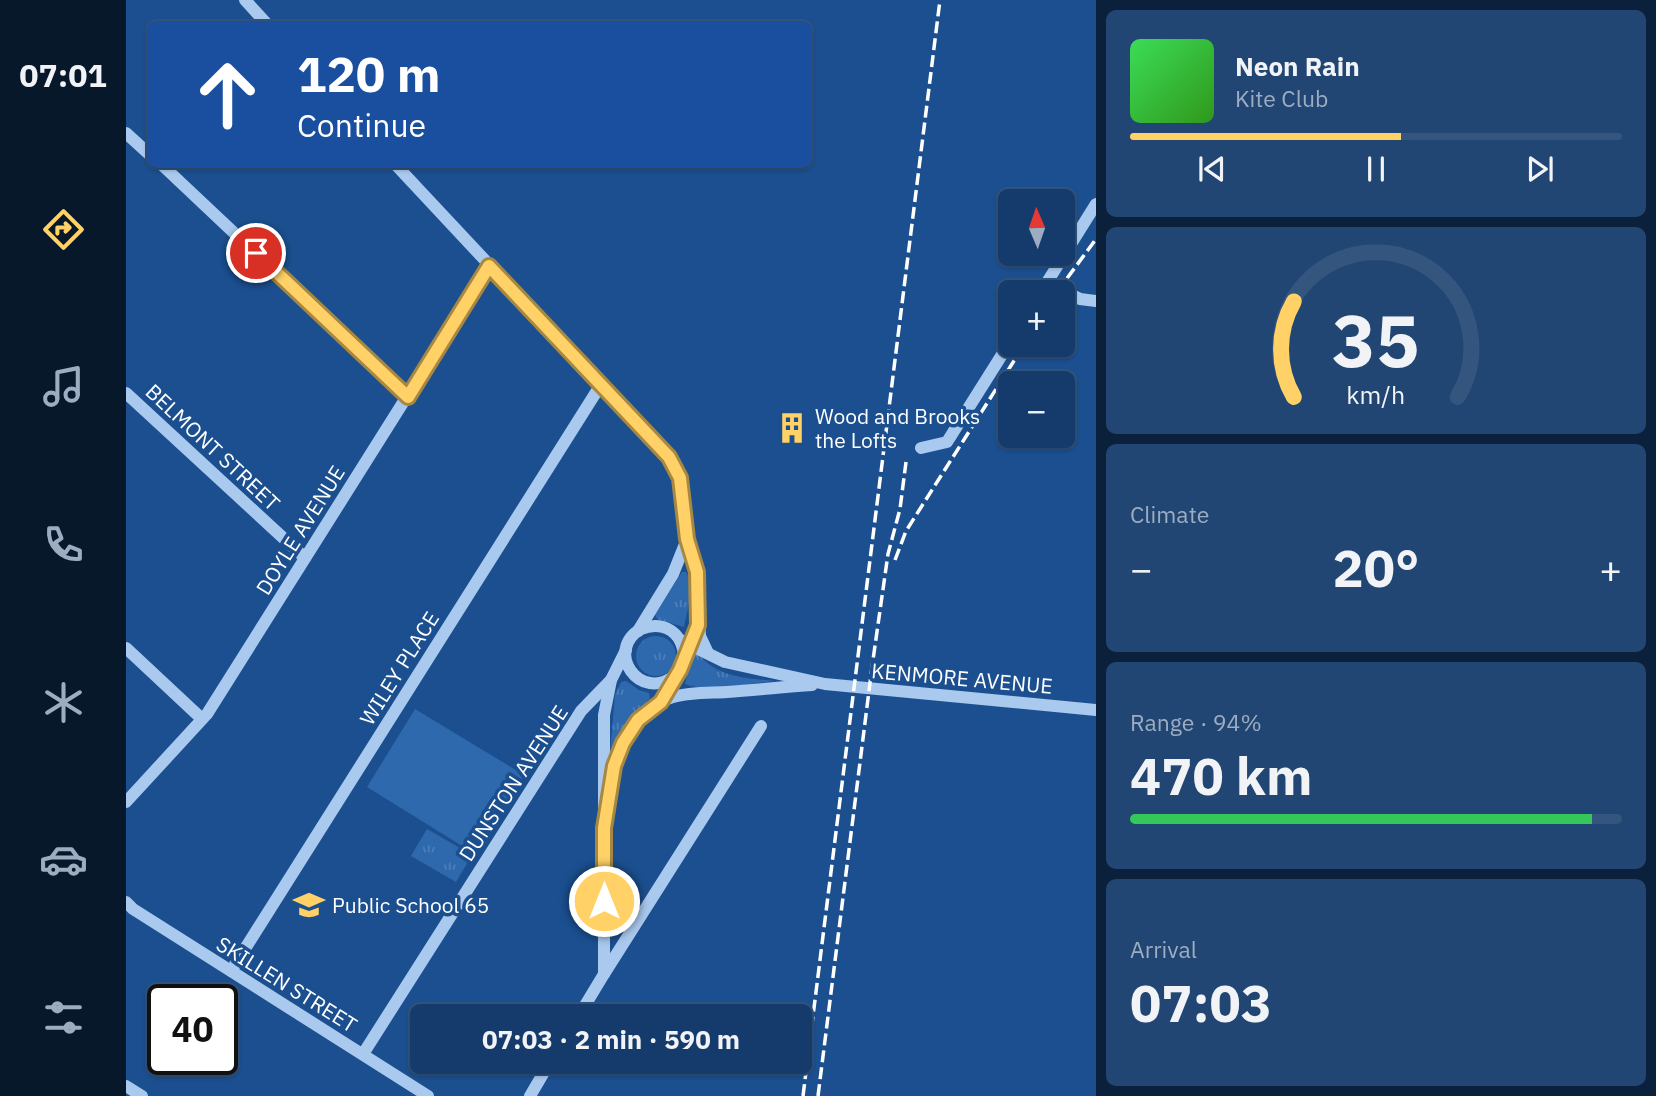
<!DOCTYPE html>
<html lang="en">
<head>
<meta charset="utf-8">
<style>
	body { margin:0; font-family:"IBM Plex Sans",sans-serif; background:#214673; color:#f1f3f6; height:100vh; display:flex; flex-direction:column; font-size:26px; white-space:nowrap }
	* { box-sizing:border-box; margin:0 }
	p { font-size:23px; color:#9dadc1 }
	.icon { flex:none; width:38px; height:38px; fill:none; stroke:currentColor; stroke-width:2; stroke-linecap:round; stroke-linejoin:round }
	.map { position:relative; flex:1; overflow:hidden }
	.sheet { display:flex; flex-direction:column; gap:10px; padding:10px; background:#0b203b; width:560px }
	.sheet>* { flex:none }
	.top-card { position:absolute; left:21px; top:21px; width:665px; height:147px; border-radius:10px; box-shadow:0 2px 5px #0004,0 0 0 2px #33557e; background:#1a4fa0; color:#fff; overflow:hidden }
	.needle { width:46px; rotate:358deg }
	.fabs { position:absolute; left:872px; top:189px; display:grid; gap:14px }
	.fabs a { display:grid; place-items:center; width:77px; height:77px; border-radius:10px; background:#143b6b; box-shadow:0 2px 5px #0004,0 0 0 2px #33557e; font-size:35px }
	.speed { position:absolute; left:21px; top:984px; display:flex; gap:14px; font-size:35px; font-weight:700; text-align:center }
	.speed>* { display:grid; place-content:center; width:91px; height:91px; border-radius:50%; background:#143b6b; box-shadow:0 2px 5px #0004,0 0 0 2px #33557e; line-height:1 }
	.speed .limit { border:4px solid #111; border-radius:10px; background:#fff; color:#111 }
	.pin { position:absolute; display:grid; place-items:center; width:60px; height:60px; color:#fff; margin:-30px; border:4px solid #fff; border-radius:50%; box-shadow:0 2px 7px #0007 }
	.me { position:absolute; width:77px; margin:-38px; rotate:0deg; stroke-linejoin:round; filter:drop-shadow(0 0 5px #0008) }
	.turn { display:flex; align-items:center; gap:24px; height:147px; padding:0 35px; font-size:32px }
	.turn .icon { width:91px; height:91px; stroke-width:2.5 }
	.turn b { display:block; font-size:49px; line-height:60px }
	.big { font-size:52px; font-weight:700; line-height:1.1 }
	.sheet .tile { flex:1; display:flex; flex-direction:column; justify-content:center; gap:10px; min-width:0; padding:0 24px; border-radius:10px; background:#214673 }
	.sheet .dial { align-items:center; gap:0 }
	.dial svg { height:182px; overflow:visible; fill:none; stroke:#33557e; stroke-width:7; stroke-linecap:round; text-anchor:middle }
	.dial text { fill:#f1f3f6; stroke:none }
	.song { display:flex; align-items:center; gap:21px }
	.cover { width:84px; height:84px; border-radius:10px; background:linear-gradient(135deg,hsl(130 70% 55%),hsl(110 70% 35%)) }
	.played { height:7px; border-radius:4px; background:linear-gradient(90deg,#ffd166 55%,#33557e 55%) }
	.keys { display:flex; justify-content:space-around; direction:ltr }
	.heat { display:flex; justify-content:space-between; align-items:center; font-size:38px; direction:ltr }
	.charge { height:10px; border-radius:5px; background:linear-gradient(90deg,#34c759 94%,#33557e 0) }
	.trip { position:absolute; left:284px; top:1004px; width:402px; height:70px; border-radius:10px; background:#143b6b; box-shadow:0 2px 5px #0004,0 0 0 2px #33557e; font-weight:700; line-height:70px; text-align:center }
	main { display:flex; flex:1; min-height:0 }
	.dock { display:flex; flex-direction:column; width:126px; justify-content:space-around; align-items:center; background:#08182b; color:#9dadc1 }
	.dock .icon { width:49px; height:49px }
	.dock .on { color:#ffd166 }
	.dock b { font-size:32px; color:#f1f3f6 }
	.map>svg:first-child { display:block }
	.grass { fill:#2e69ad }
	.park { fill:url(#park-tufts) }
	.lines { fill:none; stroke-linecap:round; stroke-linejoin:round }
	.minor { stroke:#a9c9ee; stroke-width:12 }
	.rail { stroke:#fff; stroke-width:3.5; stroke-dasharray:12 5; stroke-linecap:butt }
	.route-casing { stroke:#a68842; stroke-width:18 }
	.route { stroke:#ffd166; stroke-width:12 }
	.labels { text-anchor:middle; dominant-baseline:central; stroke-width:7; stroke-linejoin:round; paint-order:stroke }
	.poi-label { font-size:21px; fill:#fff; stroke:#1b4f8f; text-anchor:start }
	.street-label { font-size:21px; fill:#fff; stroke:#1b4f8f }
</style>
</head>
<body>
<main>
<nav class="dock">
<b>07:01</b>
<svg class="icon on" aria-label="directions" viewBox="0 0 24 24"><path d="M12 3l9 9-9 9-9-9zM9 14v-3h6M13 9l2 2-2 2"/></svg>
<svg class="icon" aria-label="music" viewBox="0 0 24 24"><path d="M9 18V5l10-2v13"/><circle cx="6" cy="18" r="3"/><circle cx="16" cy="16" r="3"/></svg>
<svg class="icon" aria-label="phone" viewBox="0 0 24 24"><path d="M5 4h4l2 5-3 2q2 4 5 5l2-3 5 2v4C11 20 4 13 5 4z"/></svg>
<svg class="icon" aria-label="climate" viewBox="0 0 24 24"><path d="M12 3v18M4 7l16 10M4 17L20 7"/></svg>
<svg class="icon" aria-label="car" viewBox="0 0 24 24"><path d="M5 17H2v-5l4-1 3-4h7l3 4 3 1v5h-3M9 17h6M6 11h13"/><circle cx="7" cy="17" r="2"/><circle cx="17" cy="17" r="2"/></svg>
<svg class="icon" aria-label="filters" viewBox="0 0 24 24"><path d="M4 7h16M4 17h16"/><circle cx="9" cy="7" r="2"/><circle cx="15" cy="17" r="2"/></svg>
</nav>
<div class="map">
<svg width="970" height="1096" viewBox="0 0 970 1096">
	<defs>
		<pattern id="park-tufts" width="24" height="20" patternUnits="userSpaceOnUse" patternTransform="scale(1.75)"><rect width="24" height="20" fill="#2e69ad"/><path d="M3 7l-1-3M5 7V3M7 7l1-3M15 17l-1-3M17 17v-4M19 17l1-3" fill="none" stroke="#4d80b9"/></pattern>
	</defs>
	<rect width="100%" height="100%" fill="#1b4f8f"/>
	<polygon class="grass" points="289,709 398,775 349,854 241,787"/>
	<g class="park">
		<path d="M556,572H560C569,586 561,612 558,627L531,619L529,615Z"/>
		<circle cx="530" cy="656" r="20"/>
		<path d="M566,654L573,655C593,678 621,678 649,681C625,683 580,693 559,684Z"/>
		<polygon points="500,681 513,690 523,693 524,698 497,728 484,754 489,695 495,682"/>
		<polygon points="301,829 346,855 330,882 285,856"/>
	</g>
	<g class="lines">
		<g class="minor">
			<polyline points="119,0 141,24"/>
			<polyline points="0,133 24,155"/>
			<polyline points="35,164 282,397"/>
			<polyline points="269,164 543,457 554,478 561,539 571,572 574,636 582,653"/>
			<polyline points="921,283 954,299 970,301"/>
			<polyline points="915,292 970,204"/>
			<polyline points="0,393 179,558"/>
			<polyline points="795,448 821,442 884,342"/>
			<polyline points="512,631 547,574 561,539"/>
			<polyline points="554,640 599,662 699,684 970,710"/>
			<polyline points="0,648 76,719"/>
			<path d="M550,675C513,704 478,650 515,629C522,626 529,625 537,627C551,631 557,643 558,656"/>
			<path d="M484,789C490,752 507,709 547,697C564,692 583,693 601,692C629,690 658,687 686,685"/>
			<polyline points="0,802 81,714 363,266"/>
			<polyline points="0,902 7,909 302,1096"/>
			<polyline points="105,971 474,386"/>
			<polyline points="478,974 635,726"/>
			<polyline points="452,1017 478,974 478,715 485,680 500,650"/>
			<polyline points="237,1054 455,711 485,680"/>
			<polyline points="0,1086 16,1096"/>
			<polyline points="404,1096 424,1062"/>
		</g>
		<g class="rail">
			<polyline points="931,292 970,239"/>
			<polyline points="769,560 780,531 898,345"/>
			<polyline points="677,1096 814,0"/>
			<polyline points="692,1096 746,667 762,554 774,509 780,462"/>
		</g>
	</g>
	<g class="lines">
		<defs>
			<polyline id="route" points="130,253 282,397 363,266 543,457 554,478 561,539 571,572 572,625 554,670 535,702 512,720 497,743 488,766 478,828 478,901"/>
		</defs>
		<use href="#route" class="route-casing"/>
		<use href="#route" class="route"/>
	</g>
	<defs>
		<symbol id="building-bare" viewBox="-9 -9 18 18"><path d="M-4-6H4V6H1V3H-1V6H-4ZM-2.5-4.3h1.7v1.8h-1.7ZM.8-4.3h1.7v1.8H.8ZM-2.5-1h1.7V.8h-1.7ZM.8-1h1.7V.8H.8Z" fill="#ffd166" stroke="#1b4f8f" stroke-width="2.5" paint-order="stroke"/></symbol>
		<symbol id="school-bare" viewBox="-9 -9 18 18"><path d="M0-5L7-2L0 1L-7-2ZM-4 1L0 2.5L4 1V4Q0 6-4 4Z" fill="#ffd166" stroke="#1b4f8f" stroke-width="2.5" paint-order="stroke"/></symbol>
	</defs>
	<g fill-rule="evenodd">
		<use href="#building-bare" x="644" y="406" width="44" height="44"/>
		<use href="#school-bare" x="161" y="883" width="44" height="44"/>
	</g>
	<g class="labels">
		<g class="poi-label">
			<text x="689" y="416">Wood and Brooks<tspan x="689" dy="24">the Lofts</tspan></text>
			<text x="206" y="905">Public School 65</text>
		</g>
		<g class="street-label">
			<text transform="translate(87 447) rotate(43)">BELMONT STREET</text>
			<text transform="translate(174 530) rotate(-58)">DOYLE AVENUE</text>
			<text transform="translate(273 668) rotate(-58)">WILEY PLACE</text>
			<text transform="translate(836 678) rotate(5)">KENMORE AVENUE</text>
			<text transform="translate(387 783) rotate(-57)">DUNSTON AVENUE</text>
			<text transform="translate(161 984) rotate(32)">SKILLEN STREET</text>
		</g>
	</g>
</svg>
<div class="fabs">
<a><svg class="needle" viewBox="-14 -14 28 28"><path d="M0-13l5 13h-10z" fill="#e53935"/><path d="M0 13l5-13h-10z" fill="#9dadc1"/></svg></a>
<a>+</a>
<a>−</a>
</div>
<div class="speed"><div class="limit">40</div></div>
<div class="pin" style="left:130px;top:253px;background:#d93025"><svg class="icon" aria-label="arrive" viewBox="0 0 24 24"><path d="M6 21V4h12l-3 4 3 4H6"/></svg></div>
<svg class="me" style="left:478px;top:901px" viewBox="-20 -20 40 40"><circle r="17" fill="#ffd166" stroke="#fff" stroke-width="3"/><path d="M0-11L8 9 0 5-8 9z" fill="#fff"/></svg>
<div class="trip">07:03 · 2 min · 590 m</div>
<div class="top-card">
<div class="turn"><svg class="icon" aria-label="ahead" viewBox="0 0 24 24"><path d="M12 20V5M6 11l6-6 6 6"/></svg><div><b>120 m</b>Continue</div></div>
</div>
</div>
<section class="sheet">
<div class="tile">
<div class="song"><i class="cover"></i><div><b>Neon Rain</b><p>Kite Club</p></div></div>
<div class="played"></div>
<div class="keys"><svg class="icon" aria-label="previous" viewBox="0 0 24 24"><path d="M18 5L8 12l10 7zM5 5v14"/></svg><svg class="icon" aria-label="pause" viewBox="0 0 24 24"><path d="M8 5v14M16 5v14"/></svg><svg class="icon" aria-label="next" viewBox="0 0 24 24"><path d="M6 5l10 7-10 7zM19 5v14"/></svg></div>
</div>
<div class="tile dial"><svg viewBox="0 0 100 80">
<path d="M14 69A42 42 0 1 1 86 69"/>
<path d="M14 69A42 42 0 0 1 14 27" stroke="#ffd166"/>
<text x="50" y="56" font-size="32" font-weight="700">35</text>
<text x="50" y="72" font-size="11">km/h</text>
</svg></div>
<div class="tile"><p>Climate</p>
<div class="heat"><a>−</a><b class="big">20°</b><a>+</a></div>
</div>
<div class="tile"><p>Range · 94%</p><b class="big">470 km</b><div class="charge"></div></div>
<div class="tile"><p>Arrival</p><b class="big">07:03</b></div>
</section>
</main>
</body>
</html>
